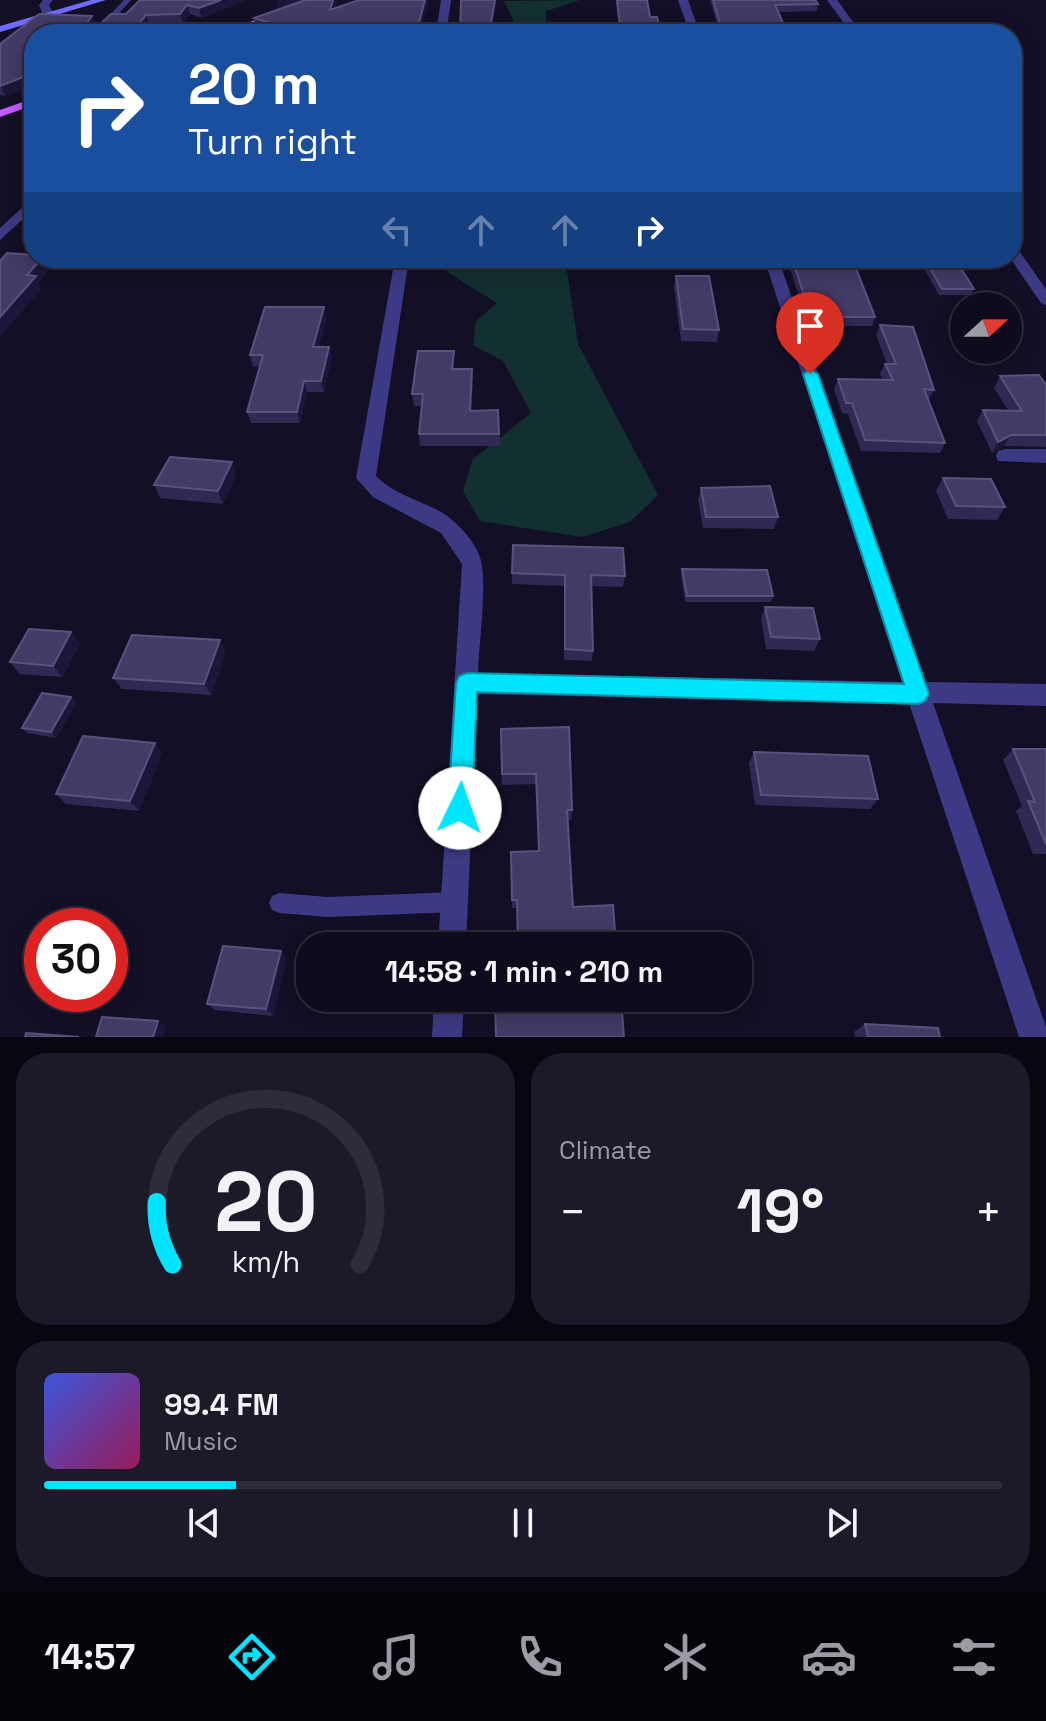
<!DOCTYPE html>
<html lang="en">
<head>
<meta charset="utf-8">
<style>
	body { margin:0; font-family:"Space Grotesk",sans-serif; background:#1c1929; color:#f1f3f6; height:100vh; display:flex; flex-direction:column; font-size:30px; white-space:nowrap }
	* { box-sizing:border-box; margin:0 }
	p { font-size:26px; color:#9b9ba3 }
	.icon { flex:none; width:44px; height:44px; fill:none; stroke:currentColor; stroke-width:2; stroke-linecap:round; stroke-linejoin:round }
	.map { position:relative; height:1037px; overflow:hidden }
	.side { display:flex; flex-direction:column; gap:16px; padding:16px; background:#08060f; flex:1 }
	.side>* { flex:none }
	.top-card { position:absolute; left:24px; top:24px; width:998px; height:244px; border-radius:32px; box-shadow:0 4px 20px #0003,0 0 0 2px #2e2b3b; background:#1a4fa0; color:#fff; overflow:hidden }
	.needle { width:52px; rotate:69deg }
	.buttons { position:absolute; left:950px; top:292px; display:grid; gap:16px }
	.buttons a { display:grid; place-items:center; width:72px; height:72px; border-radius:50%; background:#0e0b1c; box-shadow:0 4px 20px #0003,0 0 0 2px #2e2b3b; font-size:40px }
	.speed { position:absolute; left:24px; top:908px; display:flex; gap:16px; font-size:40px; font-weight:700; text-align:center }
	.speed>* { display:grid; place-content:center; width:104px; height:104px; border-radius:50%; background:#0e0b1c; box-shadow:0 4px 20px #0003,0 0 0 2px #2e2b3b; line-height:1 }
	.speed .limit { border:12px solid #d22; background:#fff; color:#111 }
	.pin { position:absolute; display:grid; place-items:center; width:68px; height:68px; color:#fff; margin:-82px -34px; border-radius:50% 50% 50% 0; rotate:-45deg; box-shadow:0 0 8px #0007 }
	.pin .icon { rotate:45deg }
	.me { position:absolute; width:88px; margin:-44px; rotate:3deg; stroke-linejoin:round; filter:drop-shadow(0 0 6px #0008) }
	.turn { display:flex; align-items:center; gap:28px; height:168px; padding:0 32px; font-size:36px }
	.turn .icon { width:104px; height:104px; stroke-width:2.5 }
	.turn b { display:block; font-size:56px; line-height:68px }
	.lanes { display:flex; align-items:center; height:76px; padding:0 32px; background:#0003; justify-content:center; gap:40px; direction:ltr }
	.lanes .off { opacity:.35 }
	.big { font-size:60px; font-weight:700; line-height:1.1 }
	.side .tile { flex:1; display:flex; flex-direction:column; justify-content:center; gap:12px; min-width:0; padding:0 28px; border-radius:32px; background:#1c1929 }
	.side .dial { align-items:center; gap:0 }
	.dial svg { height:208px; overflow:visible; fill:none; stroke:#2e2b3b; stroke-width:7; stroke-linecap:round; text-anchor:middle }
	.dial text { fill:#f1f3f6; stroke:none }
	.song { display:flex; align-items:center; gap:24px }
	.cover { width:96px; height:96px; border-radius:12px; background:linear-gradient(135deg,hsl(230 70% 55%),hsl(330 70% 35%)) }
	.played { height:8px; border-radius:4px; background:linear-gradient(90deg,#00e5ff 20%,#2e2b3b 20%) }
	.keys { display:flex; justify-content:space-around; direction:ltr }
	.heat { display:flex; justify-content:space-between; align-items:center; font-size:44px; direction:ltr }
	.side .tiles { flex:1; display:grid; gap:16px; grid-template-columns:1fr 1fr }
	.tile:last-child { grid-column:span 2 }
	.trip { position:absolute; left:296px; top:932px; width:456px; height:80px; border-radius:32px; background:#0e0b1c; box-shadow:0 4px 20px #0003,0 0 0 2px #2e2b3b; font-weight:700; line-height:80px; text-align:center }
	.tabs { display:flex; height:128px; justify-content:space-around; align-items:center; background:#06040b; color:#9b9ba3 }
	.tabs .icon { width:56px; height:56px }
	.tabs .on { color:#00e5ff }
	.tabs b { font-size:36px; color:#f1f3f6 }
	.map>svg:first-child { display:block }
	.green { fill:#12302f }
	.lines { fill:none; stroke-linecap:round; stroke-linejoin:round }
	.lane { fill:#3d3a85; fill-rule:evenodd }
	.street { fill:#3d3a85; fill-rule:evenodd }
	.secondary { fill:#6f6bff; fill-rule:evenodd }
	.primary { fill:#c25bff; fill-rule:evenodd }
	.wall { fill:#312854 }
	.shaded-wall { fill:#1d163a }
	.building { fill:#433a66; stroke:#5a527e; stroke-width:2 }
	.route { fill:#00e5ff; stroke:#0095a6; stroke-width:2 }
</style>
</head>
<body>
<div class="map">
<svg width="1046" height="1037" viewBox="0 0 1046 1037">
	<rect width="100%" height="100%" fill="#130f26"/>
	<g class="green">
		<polygon points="580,0 546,11 546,34 520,34 504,1"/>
		<polygon points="448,258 565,258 578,344 658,495 630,522 582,537 480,521 463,491 473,459 531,413 503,361 473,345 476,321 497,303 447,272"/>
	</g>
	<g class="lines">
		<g class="lane">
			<polygon points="124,0 131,0 100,34 92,34"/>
			<polygon points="455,892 462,895 465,902 462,909 455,912 328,917 279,913 272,910 269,903 272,896 279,893 328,897"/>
		</g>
		<g class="street">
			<polygon points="43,0 53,0 49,5 55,16 42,13 39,5"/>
			<polygon points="441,0 451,0 446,34 436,34"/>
			<polygon points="678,0 688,0 700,34 690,34"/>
			<polygon points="827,0 837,0 862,34 852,34"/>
			<polygon points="34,197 34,209 0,240 0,228"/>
			<polygon points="1012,247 1017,248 1046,289 1046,305 1041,303 1010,258"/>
			<path d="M395,258H409L376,476C395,495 418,499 441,512C458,522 480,546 482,566C486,595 479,642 478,673L902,682L764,258H778L926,682L1046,684V706L933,703L1046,1027V1037H1019L909,703L477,694L466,946H438L462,564L441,533L373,497L356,478Z"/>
			<polygon points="1005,449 1046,449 1046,463 998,461 996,456 998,451"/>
			<polygon points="434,998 464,998 462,1037 432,1037"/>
		</g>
		<polygon class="secondary" points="91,0 106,0 0,32 0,26"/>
		<g class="primary">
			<polygon points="311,0 325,0 231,34 216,34"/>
			<polygon points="34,98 34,105 0,117 0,110"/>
		</g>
	</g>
	<g class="wall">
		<polygon points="140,0 246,0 202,18 190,14 183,24 149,24 141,34 34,34 34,85 5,96 0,95 0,44 92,16 95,27 97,27 126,14"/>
		<polygon points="337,0 335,8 359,0 429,0 419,34 268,32 256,28 254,18"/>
		<polygon points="616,0 647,0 650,17 661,34 619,34"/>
		<polygon points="710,0 815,0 818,4 817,11 779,12 788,34 720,34"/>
		<polygon points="787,258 852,258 875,317 872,326 808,326"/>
		<polygon points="857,258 942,258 940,261 974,289 971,295 939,295 923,267 925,262"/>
		<polygon points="676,276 719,330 717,342 681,341 674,287"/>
		<polygon points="327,318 319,347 329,347 332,358 324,392 307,392 300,423 251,423 247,412 260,366 253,367 250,355"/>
		<polygon points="880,325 934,390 928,400 945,443 940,453 861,451 848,414 842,413 834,389 838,379 883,380 880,374 885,364 887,364 876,335"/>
		<polygon points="454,351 454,369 472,369 473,381 471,411 498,410 500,446 420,446 419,434 422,406 414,406 412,394"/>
		<polygon points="1000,376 1046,385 1046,447 1004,446 992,453 977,421 983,410 1008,410 994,388"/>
		<polygon points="236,475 223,504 160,498 154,485"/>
		<polygon points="943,478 1005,507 997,520 948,519 936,491"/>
		<polygon points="701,488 778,517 774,529 703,528 698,500"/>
		<polygon points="682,569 773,596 771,602 685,602 681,575"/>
		<polygon points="512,573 625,576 623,587 592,586 593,651 592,661 564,660 565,586 512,584"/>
		<polygon points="765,607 820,639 814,651 766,649 761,619"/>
		<polygon points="80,644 62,677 20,674 10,662"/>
		<polygon points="226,652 211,695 122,689 113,678"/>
		<polygon points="71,697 76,703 56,738 27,733 22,728"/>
		<polygon points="501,729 572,810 571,820 567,820 517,908 512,908 511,852 539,851 536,784 502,785"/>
		<polygon points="155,743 162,754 139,811 66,804 56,794"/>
		<polygon points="1013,749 1046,749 1046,854 1033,854 1016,811 1022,806 1003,760"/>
		<polygon points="754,752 878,799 870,809 755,805 749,763"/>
		<polygon points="287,959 273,1016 215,1010 207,1004"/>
		<polygon points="865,1024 940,1037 855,1037 854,1032"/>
	</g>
	<g class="shaded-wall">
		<polygon points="221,0 246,0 202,18 199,8"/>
		<polygon points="276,0 302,0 278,9"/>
		<polygon points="333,0 337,0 332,19 330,10"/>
		<polygon points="425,0 429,0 419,34 416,34"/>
		<polygon points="495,0 497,0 491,34 489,34"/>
		<polygon points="187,5 190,14 183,24 180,14"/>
		<polygon points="146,15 149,24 141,34 130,34"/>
		<polygon points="92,16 95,26 89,34 86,24"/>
		<polygon points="34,73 34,85 5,96 1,86"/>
		<polygon points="42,258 46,258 50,268 39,282 42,288 0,337 0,317 27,275"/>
		<polygon points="324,307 327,318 316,358 313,347"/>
		<polygon points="329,347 332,358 324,392 321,381"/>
		<polygon points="472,369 473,381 471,423 470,411"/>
		<polygon points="304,381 307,392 300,423 297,412"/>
		<polygon points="1011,435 1004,446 992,453 998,442"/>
		<polygon points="232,462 236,475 223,504 218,491"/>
		<polygon points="71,632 80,644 62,677 53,666"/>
		<polygon points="220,640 226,652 211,695 204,684"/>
		<polygon points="71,697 76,703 56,738 51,732"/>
		<polygon points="155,743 162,754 139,811 130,801"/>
		<polygon points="281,951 287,959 273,1016 266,1009"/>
		<polygon points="158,1021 166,1027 163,1037 153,1037"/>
	</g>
	<g class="building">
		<polygon points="140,0 221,0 199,8 187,5 180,14 146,15 130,34 34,34 34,73 0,86 0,44 39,14 92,16 86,24 97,27 111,14 126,14"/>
		<polygon points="305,0 333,0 330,10 359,0 425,0 416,34 262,34 282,27 254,18"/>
		<polygon points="461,0 495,0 489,34 460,34"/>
		<polygon points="617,0 647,0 650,17 657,17 661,34 621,34"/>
		<polygon points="713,0 815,0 818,4 775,5 788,34 723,34"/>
		<polygon points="7,253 34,255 34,258 42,258 27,275 36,276 0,317 0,261"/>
		<polygon points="792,258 852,258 875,317 811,317"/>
		<polygon points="926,261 957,262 974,289 942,289"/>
		<polygon points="676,276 709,276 719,330 683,329"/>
		<polygon points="265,307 324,307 313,347 329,347 321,381 304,381 297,412 247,412 263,355 250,355"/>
		<polygon points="880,325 913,327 934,390 924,389 945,443 865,440 852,403 846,403 838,379 893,380 885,364 896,364"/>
		<polygon points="418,351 454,351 452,369 472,369 470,411 498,410 499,434 419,434 423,394 412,394"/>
		<polygon points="1039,375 1046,385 1046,435 1011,435 998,442 983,410 1022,411 1000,376"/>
		<polygon points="170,457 232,462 218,491 154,485"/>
		<polygon points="943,478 991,479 1005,507 956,506"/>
		<polygon points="770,486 778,517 706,517 701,488"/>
		<polygon points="513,545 623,548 625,576 591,575 593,651 565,649 565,575 512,573"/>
		<polygon points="682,569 767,570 773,596 687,596"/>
		<polygon points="765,607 813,608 820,639 771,637"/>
		<polygon points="29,629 71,632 53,666 10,662"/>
		<polygon points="132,635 220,640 204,684 113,678"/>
		<polygon points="42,693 71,697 51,732 22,728"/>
		<polygon points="569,727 572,810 567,810 573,907 613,905 616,946 518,946 517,900 512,900 511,852 539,851 536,774 502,774 501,729"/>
		<polygon points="83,736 155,743 130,801 56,794"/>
		<polygon points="1013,749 1046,749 1046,844 1028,801 1035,802"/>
		<polygon points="754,752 868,756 878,799 761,795"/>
		<polygon points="223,946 281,951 266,1009 207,1004"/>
		<polygon points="520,998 621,998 624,1037 496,1037 495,1000 520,999"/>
		<polygon points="102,1017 158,1021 153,1037 96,1037"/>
		<polygon points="865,1024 938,1028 940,1037 868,1037"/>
		<polygon points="26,1033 79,1037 25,1037"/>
	</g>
	<polygon class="route" points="810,369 818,374 929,694 925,701 918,704 477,692 472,808 468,816 460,820 452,816 448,808 456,683 459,676 467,673 904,684 803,374"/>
</svg>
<div class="buttons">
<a><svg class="needle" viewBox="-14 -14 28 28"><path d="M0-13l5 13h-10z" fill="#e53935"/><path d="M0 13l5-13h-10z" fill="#9b9ba3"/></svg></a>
</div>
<div class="speed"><div class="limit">30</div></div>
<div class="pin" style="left:810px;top:374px;background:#d93025"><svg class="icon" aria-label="arrive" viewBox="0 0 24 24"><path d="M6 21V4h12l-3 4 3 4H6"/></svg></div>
<svg class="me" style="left:460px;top:808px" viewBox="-20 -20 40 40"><circle r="19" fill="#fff"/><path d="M0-13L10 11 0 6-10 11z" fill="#00e5ff"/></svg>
<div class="trip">14:58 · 1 min · 210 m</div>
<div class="top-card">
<div class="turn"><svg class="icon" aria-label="right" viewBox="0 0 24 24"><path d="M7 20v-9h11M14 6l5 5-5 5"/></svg><div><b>20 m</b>Turn right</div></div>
<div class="lanes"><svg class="icon off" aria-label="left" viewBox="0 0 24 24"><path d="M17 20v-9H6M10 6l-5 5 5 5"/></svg><svg class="icon off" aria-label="ahead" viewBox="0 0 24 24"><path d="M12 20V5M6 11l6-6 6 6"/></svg><svg class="icon off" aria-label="ahead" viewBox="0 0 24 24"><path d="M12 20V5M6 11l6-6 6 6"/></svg><svg class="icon" aria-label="right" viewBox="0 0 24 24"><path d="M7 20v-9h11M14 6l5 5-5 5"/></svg></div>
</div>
</div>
<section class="side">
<div class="tiles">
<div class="tile dial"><svg viewBox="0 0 100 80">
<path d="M14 69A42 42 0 1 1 86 69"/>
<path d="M14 69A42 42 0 0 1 8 45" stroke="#00e5ff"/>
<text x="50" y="56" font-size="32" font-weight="700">20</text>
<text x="50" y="72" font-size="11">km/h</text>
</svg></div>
<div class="tile"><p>Climate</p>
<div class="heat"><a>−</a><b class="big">19°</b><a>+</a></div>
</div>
<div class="tile">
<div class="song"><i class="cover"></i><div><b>99.4 FM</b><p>Music</p></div></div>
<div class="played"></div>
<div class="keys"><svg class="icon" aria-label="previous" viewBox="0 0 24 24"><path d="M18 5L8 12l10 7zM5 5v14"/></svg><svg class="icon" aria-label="pause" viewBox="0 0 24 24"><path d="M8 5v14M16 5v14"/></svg><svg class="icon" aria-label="next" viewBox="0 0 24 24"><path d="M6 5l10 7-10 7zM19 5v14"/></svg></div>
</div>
</div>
</section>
<nav class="tabs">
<b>14:57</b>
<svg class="icon on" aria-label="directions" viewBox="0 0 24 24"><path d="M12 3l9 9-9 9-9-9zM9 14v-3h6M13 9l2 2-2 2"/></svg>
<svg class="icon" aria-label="music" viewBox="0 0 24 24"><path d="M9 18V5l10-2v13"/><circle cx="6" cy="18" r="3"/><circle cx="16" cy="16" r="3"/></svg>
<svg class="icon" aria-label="phone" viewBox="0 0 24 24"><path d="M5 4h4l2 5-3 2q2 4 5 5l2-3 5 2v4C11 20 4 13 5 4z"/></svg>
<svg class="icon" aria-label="climate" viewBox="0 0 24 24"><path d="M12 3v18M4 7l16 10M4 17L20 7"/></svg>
<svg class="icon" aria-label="car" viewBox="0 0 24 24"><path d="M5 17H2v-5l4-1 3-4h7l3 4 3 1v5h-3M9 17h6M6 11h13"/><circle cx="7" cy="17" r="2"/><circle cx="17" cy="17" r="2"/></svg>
<svg class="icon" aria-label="filters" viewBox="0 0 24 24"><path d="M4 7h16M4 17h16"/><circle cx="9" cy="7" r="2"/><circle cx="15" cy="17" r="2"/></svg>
</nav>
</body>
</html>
